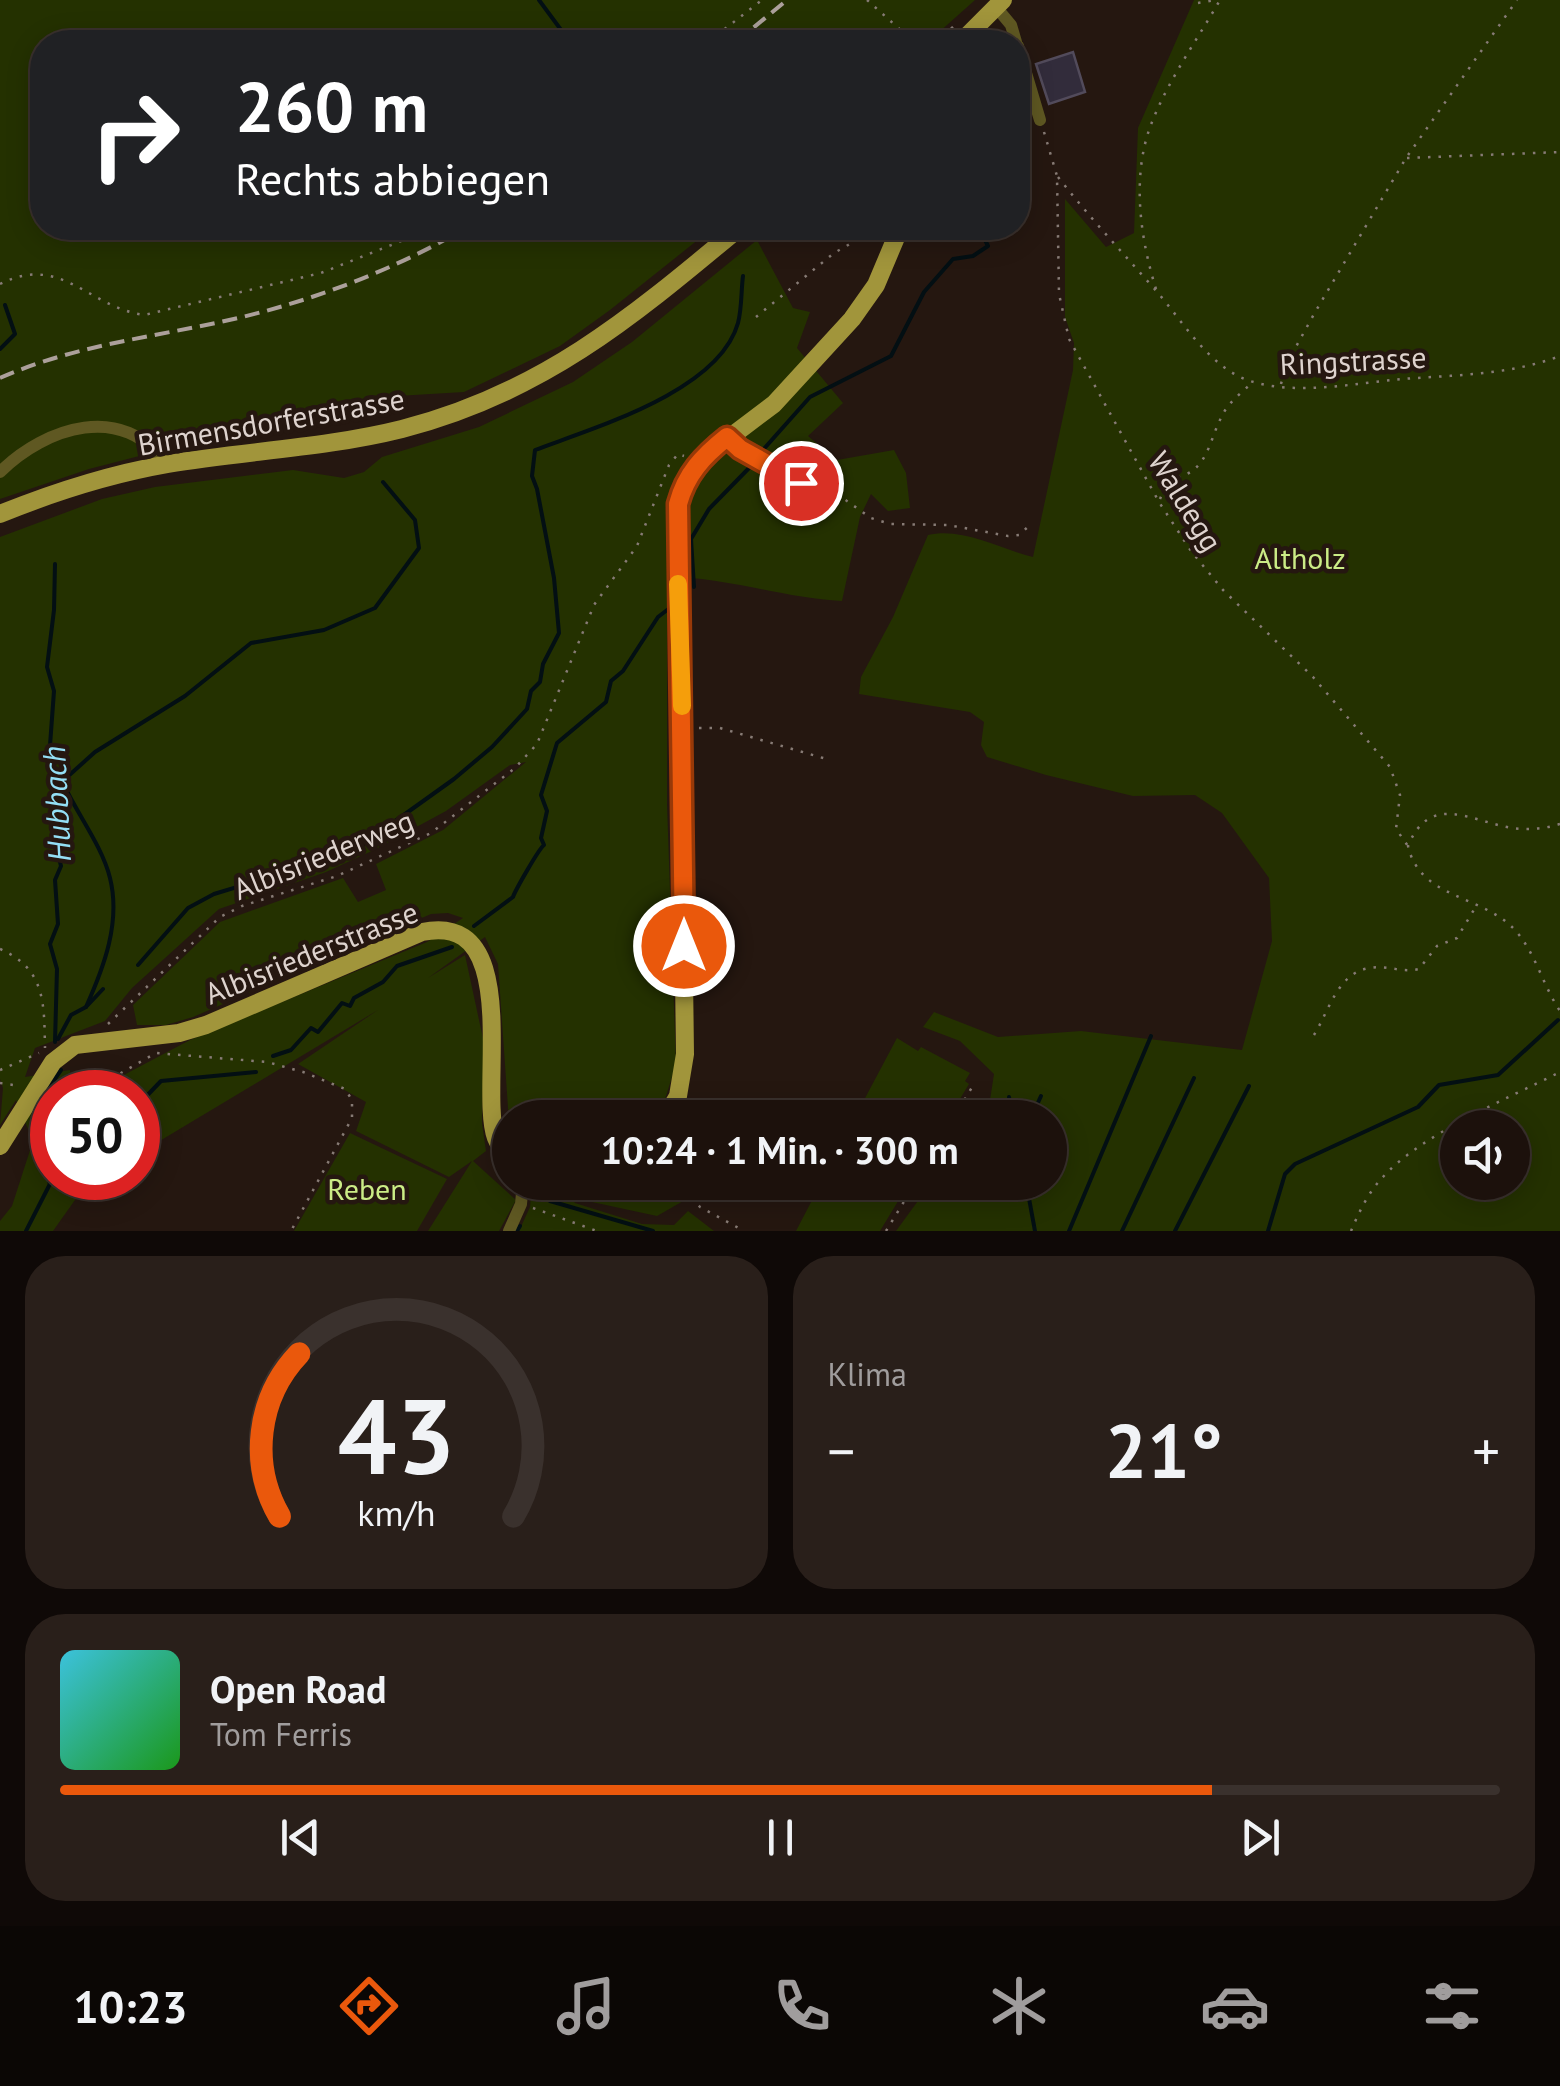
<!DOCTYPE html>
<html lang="de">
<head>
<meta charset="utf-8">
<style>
	body { margin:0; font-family:"PT Sans",sans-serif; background:#291f1a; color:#f1f3f6; height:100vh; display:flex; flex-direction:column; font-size:38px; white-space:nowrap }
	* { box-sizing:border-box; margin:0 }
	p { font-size:32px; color:#a09d9d }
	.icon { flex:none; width:55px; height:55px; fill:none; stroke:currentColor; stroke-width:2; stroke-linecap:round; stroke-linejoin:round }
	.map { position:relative; height:1231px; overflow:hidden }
	.drawer { display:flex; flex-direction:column; gap:25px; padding:25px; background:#0f0907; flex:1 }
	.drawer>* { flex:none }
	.guide { position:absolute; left:30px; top:30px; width:1000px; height:210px; border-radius:40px; box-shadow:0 5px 25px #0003,0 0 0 2px #3a312d; background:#202124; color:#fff; overflow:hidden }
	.controls { position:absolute; left:1440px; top:1110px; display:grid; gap:20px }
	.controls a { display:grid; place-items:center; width:90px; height:90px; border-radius:50%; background:#1c110c; box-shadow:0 5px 25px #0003,0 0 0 2px #3a312d; font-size:50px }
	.speed { position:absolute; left:30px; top:1070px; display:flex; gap:20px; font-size:50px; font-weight:700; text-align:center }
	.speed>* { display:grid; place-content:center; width:130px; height:130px; border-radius:50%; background:#1c110c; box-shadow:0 5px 25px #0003,0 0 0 2px #3a312d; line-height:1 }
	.speed .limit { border:15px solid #d22; background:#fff; color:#111 }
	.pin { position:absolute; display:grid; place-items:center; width:85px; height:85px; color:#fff; margin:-42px; border:5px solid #fff; border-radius:50%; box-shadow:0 2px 10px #0007 }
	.me { position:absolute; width:110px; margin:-55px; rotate:0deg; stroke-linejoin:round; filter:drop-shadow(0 0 8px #0008) }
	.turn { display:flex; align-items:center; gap:35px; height:210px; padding:0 40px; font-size:45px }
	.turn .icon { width:130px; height:130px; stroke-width:2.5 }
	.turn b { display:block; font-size:70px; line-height:85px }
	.big { font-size:75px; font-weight:600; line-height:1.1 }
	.drawer .card { flex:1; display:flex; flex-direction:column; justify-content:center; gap:15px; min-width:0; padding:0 35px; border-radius:40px; background:#291f1a }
	.drawer .dial { align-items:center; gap:0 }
	.dial svg { height:260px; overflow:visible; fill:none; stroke:#3a312d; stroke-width:7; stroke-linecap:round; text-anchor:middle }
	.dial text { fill:#f1f3f6; stroke:none }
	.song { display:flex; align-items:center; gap:30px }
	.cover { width:120px; height:120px; border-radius:15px; background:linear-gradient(135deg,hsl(190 70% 55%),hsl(120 70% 35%)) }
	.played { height:10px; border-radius:5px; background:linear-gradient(90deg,#ea580c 80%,#3a312d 80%) }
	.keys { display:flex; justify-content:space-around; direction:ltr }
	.heat { display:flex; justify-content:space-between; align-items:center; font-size:55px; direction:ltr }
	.drawer .tiles { flex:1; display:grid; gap:25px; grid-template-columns:1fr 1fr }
	.card:last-child { grid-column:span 2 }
	.trip { position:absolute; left:492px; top:1100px; width:575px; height:100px; border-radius:50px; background:#1c110c; box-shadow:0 5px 25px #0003,0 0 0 2px #3a312d; font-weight:600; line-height:100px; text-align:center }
	.dock { display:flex; height:160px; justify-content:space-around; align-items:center; background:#0b0705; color:#a09d9d }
	.dock .icon { width:70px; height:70px }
	.dock .on { color:#ea580c }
	.dock b { font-size:45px; color:#f1f3f6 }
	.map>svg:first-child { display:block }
	.green { fill:#243100; fill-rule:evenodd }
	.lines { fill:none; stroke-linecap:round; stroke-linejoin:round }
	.stream { stroke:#030f13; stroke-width:4 }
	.building { fill:#322c3b; stroke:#524b5b; stroke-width:2.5 }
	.path { stroke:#877b75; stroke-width:2.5; stroke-dasharray:2.5 8; stroke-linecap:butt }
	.minor { stroke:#5f5822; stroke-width:12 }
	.major { stroke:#a1953b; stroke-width:18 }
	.rail { stroke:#aca09b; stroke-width:4; stroke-dasharray:15 8; stroke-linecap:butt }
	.route-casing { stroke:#983908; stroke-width:25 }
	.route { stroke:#ea580c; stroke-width:18 }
	.slow { stroke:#f59e0b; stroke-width:18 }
	.labels { text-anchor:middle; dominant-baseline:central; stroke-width:9; stroke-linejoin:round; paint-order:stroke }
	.street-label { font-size:30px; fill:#ded3ce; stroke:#251710 }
	.park-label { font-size:30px; fill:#cbec86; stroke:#251710 }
	.water-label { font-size:32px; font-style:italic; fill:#94dff5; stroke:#251710 }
</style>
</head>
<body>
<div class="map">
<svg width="1560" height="1231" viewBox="0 0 1560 1231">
	<rect width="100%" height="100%" fill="#251710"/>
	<g class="green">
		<polygon points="0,0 975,0 928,42 42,42 42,228 704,228 704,235 610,310 560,346 464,392 397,396 181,436 147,430 147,454 89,469 0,499"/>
		<path d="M1194,0H1560V1231H896L931,1183L1050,1182V1118L977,1117L990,1100L994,1074L960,1041L923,1027L934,1012L998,1037L1081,1031L1242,1050L1272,941L1269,878L1222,813L1195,795L1133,796L1046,775L987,757L981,745L984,722L970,712L859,694L861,677L893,617L928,535C963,527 1000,549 1033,557L1073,370L1074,343L1065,317V199L1106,247L1134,233L1138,128ZM1458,1128H1512V1182H1458Z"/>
		<path d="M757,240L793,308L810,312L797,348L843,403L808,436L837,460L894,450L906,473L910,508L888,511L871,494L860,517L842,601C783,598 727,577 667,577V804L676,1064L662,1109L651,1117L510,1118V1136L498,964L485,937L428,978L465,955L484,1043L482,1123L486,1151L473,1161L516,1200L499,1231H428L472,1161L449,1177L356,1131L366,1102L298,1064L378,1010L138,1154V1092H80L101,1087L190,1040L427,942L463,918L448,913L431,914L193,1017L166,1025H137L133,1005L220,922L343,878L358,902L386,890L376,864L443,830L526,762L510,765L446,811L374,850L326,872L219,909L132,988L105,1021L35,1048L25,1077L70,1070L71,1092H52V1178H105L75,1200L53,1231H0V1221L12,1206L33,1141L16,1100L0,1125L3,1088L0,1079V537L102,499L155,487L293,470L344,478L364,472L382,457L479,427L573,382L632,342Z"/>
		<polygon points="897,1038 918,1051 921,1047 970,1073 965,1081 969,1084 949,1117 855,1117"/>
		<polygon points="350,1133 447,1179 417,1231 294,1231"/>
		<polygon points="532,1183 559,1183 575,1203 642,1224 674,1225 688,1211 714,1231 519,1231 530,1207"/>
		<polygon points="567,1183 669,1183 685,1200 657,1216 578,1199"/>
		<polygon points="821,1183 821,1182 909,1183 880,1231 796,1231"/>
	</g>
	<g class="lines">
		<g class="stream">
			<polyline points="539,0 570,42"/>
			<polyline points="0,349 15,334 5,305"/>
			<polyline points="762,451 810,397 891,356 924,292 953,259 973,256 988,246 979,228"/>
			<polyline points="55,564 54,610 47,667 54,691 49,759 59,834 56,846 61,866 55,880 58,924 50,944 57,969 55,1042"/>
			<polyline points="694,587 691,539 709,509 752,465"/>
			<path d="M474,926L513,897C515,891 538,850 544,845L541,838L547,811L541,795L557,743L606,702L611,681L623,671L658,617L671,607"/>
			<path d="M138,965L188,908L214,894L352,852L454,779L492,747L527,709L531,691L540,682L543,664L559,633L554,578L537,489L532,476L535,450C596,427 719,391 738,323C742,308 741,291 743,276"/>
			<path d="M86,1007C104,967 121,922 110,878C103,849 81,819 68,793L65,779L95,752L185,696L251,643L324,630L375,608L419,548L415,520L383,482"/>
			<polyline points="58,1039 71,1015 86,1007 103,989"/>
			<polyline points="273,1056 291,1050 311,1028 318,1032 342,1003 350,1006 354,998 383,982 397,966 452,947"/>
			<polyline points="1009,1097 1013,1118"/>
			<polyline points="138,1105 161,1081 256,1072"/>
			<polyline points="1031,1118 1041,1096"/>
			<polyline points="1050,1132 1056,1123"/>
			<polyline points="49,1182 52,1148 41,1099 61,1070"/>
			<polyline points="537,1182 550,1201 653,1231"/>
			<polyline points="1026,1182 1035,1231"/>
			<polyline points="26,1231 53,1178"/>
			<polyline points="517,1231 520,1226"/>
			<polyline points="1069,1231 1151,1036"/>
			<polyline points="1122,1231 1194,1078"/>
			<polyline points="1175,1231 1249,1086"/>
			<polyline points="1268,1231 1285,1174 1295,1164 1418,1107 1439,1085 1498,1075 1558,1020"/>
		</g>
	</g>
	<polygon class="building" points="1073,52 1085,92 1049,104 1036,64"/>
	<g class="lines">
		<g class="path">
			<polyline points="867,0 914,42"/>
			<polyline points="1198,3 1216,0"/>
			<polyline points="708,42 762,0"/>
			<polyline points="935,42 954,26"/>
			<polyline points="1044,132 1057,176 1059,294 1069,339 1159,502 1191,551 1223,590 1313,677 1390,767 1400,795 1396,829 1408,846"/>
			<polyline points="1407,158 1560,152"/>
			<path d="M1058,177C1090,218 1124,254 1158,293C1184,323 1210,368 1250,381C1298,396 1354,383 1402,379C1455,375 1510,375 1560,356"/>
			<path d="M0,284C61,253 88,307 144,315L321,273L434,228"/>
			<path d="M1156,289C1140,238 1131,174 1152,122C1169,79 1197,40 1220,0"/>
			<polyline points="756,317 834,253 878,228"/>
			<polyline points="1281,384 1286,365 1314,314 1406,158 1517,0"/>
			<polyline points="837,494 871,518 890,524 948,525 1008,536 1019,535 1031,524"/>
			<path d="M1160,499L1168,479C1209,475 1207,443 1223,414C1229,402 1242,392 1252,383"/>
			<polyline points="699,728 720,728 830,760"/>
			<path d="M1560,824C1544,829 1528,830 1512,828C1470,821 1430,792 1408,846C1420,899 1482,895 1514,929C1535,951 1543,986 1560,1011"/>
			<path d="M0,949C46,969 44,1004 45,1048"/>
			<polyline points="108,1024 220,917 242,906 337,876 431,833 515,768 537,744 594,605 637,546 669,465 678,454 684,456"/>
			<path d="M1314,1035C1329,1011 1338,972 1370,968C1387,965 1402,973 1419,969L1437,946L1457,938L1475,908"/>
			<polyline points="0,1070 39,1053"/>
			<polyline points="0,1083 20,1086"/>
			<polyline points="53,1090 70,1092"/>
			<polyline points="72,1092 98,1086 156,1053 267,1062 303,1072 345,1089 352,1100 352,1118 291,1231"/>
			<polyline points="954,1118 975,1082"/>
			<polyline points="678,1182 700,1207 744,1231"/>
			<polyline points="533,1208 597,1231"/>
			<polyline points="886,1231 916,1182"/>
			<path d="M1351,1231C1359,1212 1368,1193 1382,1178C1421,1134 1507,1099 1560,1072"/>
		</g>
		<g class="minor">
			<polyline points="996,7 1011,25 1016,42"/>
			<polyline points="1018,46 1040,120"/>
			<polyline points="727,437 740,449 801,483 827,490"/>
			<path d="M0,472C45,427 125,401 165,465"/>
			<polyline points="509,1231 521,1204 523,1182"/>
		</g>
		<g class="major">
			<polyline points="961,42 1003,0"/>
			<path d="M0,514C54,492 111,474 168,464C245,451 326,448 402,429C542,393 631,318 739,228"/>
			<polyline points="665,1118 678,1096 685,1054 678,504 685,481 700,460 774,404 852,319 876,285 900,228"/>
			<path d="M0,1146L53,1062L75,1045L179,1033L206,1025L422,932C525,910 478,1089 496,1138C499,1146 504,1151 510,1157"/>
		</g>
		<g class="rail">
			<polyline points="736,42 787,0"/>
			<path d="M0,378C77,344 157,337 238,318C318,299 395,269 466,228"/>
		</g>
	</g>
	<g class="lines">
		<defs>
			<path id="route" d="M684,946L678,504C686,474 703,456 727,437L740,449L801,483"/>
		</defs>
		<use href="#route" class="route-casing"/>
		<use href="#route" class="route"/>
		<polyline class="slow" points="678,584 682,706"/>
	</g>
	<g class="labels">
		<g class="street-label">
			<text transform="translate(1353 360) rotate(-3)">Ringstrasse</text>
			<text transform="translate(271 421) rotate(-10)">Birmensdorferstrasse</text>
			<text transform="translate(1186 501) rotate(58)">Waldegg</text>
			<text transform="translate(323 854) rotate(-22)">Albisriederweg</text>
			<text transform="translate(311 952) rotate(-22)">Albisriederstrasse</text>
		</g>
		<g class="park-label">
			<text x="1300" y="557">Altholz</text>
			<text x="367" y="1188">Reben</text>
		</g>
		<g class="water-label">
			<text transform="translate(56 804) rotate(-93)">Hubbach</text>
		</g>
	</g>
</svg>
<div class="controls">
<a><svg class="icon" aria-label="sound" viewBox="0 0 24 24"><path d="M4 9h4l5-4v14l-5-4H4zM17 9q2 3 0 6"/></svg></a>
</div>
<div class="speed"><div class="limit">50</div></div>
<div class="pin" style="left:801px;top:483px;background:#d93025"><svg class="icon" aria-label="arrive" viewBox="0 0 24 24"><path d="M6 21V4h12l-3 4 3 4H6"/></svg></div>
<svg class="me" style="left:684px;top:946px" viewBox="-20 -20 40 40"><circle r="17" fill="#ea580c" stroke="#fff" stroke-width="3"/><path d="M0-11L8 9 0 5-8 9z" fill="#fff"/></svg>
<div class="trip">10:24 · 1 Min. · 300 m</div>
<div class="guide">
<div class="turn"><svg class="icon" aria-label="right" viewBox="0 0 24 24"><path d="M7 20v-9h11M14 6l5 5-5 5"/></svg><div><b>260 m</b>Rechts abbiegen</div></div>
</div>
</div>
<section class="drawer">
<div class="tiles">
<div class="card dial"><svg viewBox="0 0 100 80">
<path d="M14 69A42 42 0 1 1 86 69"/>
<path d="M14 69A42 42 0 0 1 20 19" stroke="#ea580c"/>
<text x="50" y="56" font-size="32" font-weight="700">43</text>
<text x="50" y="72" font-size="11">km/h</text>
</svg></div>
<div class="card"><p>Klima</p>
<div class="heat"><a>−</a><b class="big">21°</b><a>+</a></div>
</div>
<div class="card">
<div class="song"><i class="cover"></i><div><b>Open Road</b><p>Tom Ferris</p></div></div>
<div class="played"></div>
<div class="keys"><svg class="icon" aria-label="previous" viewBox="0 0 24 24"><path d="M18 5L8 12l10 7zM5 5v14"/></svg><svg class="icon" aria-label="pause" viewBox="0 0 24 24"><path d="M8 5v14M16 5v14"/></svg><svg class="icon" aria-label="next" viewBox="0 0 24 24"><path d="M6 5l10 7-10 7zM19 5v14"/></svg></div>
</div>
</div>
</section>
<nav class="dock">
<b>10:23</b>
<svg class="icon on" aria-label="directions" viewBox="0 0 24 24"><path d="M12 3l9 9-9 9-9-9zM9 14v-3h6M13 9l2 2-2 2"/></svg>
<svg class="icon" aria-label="music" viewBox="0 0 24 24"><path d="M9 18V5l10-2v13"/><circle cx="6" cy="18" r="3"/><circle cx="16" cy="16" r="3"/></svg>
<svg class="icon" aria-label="phone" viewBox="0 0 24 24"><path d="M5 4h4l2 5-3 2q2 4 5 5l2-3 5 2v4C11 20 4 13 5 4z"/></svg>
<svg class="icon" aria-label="climate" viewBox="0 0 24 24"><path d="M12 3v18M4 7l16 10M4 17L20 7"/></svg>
<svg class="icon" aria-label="car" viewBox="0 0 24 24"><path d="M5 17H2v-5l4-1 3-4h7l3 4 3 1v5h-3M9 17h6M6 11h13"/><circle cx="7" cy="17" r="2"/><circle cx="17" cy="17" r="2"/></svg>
<svg class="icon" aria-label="filters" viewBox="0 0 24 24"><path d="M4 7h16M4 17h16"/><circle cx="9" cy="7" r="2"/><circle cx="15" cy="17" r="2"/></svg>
</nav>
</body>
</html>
